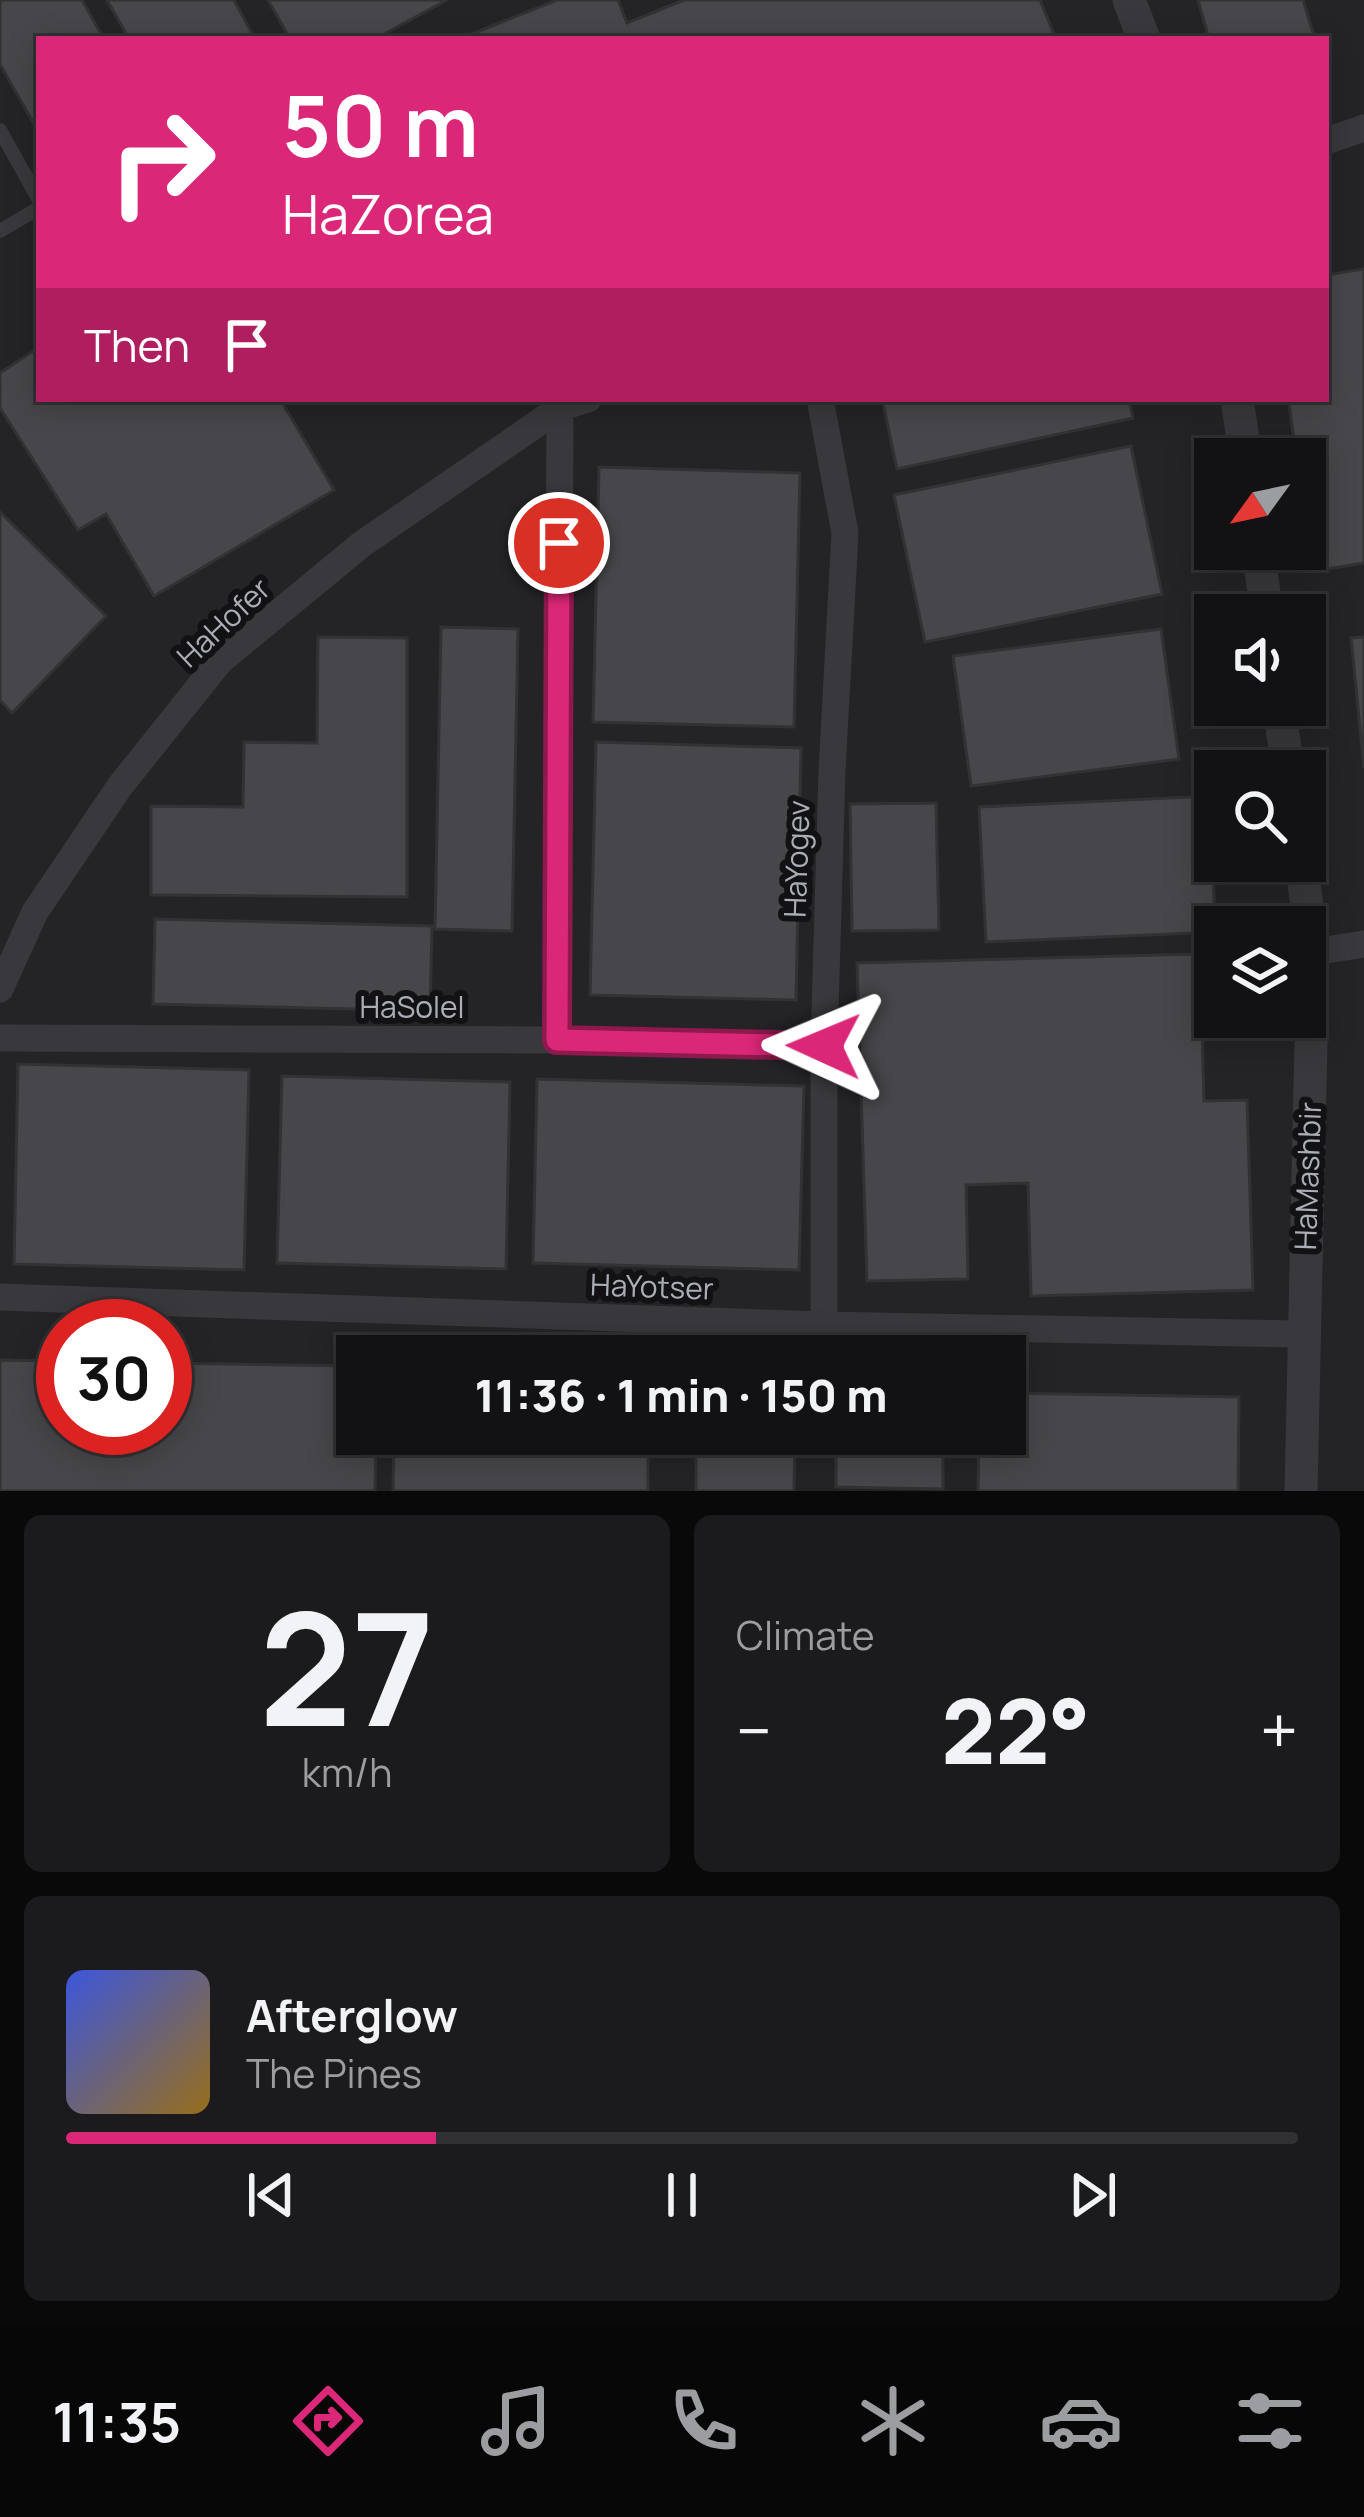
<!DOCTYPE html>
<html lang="en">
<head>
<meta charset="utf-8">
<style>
	body { margin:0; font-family:Manrope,sans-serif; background:#1b1a1c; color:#f1f3f6; height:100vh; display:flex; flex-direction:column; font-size:45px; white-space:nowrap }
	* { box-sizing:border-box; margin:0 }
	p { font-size:39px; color:#9c9da0 }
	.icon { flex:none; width:66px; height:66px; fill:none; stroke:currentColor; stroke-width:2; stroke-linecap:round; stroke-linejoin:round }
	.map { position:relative; height:1491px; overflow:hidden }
	.side { display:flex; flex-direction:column; gap:24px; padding:24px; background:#0a090a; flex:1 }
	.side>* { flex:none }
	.banner { position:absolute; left:36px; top:36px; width:1293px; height:366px; border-radius:0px; box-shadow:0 6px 30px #0003,0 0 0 3px #313133; background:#db2777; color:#fff; overflow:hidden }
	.needle { width:78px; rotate:237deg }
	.fabs { position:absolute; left:1194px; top:438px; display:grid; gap:24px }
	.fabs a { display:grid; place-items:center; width:132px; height:132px; border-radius:0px; background:#121113; box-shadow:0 6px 30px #0003,0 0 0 3px #313133; font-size:60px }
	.speed { position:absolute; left:36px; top:1299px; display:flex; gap:24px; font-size:60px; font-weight:700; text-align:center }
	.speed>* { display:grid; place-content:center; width:156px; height:156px; border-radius:50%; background:#121113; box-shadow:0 6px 30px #0003,0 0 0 3px #313133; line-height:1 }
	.speed .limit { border:18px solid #d22; background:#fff; color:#111 }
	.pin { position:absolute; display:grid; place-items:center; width:102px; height:102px; color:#fff; margin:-51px; border:6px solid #fff; border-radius:50%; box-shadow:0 3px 12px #0007 }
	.me { position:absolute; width:132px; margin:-66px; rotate:271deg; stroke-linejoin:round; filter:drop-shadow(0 0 9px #0008) }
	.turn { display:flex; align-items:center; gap:42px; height:252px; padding:0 48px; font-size:54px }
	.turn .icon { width:156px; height:156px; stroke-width:2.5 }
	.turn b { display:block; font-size:84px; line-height:102px }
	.then { display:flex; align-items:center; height:114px; padding:0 48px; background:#0003; gap:24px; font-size:45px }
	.big { font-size:90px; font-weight:800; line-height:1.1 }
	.side .tile { flex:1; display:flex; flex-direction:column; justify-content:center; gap:18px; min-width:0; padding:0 42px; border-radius:18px; background:#1b1a1c }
	.side .dial { align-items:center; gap:0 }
	.dial b { font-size:156px; line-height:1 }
	.song { display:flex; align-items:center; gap:36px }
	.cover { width:144px; height:144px; border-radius:18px; background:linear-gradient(135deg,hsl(230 70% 55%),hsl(40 70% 35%)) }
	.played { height:12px; border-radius:6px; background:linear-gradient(90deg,#db2777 30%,#313133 30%) }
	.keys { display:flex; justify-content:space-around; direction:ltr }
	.heat { display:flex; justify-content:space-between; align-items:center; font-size:66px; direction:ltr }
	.side .tiles { flex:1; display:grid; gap:24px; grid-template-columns:1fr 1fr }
	.tile:last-child { grid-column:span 2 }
	.trip { position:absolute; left:336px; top:1335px; width:690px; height:120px; border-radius:0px; background:#121113; box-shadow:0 6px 30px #0003,0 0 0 3px #313133; font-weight:800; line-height:120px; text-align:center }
	.tab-bar { display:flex; height:192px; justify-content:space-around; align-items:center; background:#070708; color:#9c9da0 }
	.tab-bar .icon { width:84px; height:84px }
	.tab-bar .active { color:#db2777 }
	.tab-bar b { font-size:54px; color:#f1f3f6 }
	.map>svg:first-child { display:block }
	.built { fill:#242326; fill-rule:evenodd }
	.building { fill:#47474b; stroke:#323235; stroke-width:3 }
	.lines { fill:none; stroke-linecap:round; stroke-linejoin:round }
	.service { stroke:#39393d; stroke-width:14 }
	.minor { stroke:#39393d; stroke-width:27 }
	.tertiary { stroke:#39393d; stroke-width:33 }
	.route-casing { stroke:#8e194d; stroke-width:30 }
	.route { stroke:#db2777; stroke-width:21 }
	.labels { text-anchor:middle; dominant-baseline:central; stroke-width:12; stroke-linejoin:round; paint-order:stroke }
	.street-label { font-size:30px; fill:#abaeb7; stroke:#121214 }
</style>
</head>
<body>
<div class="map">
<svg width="1364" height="1491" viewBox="0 0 1364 1491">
	<rect width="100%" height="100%" fill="#181719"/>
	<path class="built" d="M0,0H1364V1491H0ZM39,39H1326V399H39ZM1215,459H1305V549H1215ZM1215,615H1305V705H1215ZM1215,771H1305V861H1215ZM1215,927H1305V1017H1215ZM63,1326H165V1428H63ZM357,1356H1005V1434H357Z"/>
	<g class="building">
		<polygon points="0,0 82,0 104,39 39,39 39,133 0,64"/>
		<polygon points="107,0 234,0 255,39 129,39"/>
		<polygon points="268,0 447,0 375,39 290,39"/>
		<polygon points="557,0 618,0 627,23 684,0 1040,0 1056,39 459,39"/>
		<polygon points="1198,0 1303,0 1315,39 1209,39"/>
		<polygon points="1364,269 1364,563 1315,571 1305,509 1305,459 1297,459 1288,399 1326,399 1326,275"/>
		<polygon points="39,347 39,399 280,399 334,490 154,596 106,514 78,530 0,408 0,373"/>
		<polygon points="882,399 1129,399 1133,418 897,469"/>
		<polygon points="1131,446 1162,594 925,642 894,495"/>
		<polygon points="599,467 800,473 794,727 593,722"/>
		<polygon points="0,512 106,616 12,713 0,700"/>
		<polygon points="441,627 518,629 512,931 435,929"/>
		<polygon points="1161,629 1179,759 971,786 953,656"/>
		<polygon points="318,637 407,638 407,897 151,895 151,806 243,807 244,742 317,743"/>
		<polygon points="1364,637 1364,768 1351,638"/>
		<polygon points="596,742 801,748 796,1000 590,995"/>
		<polygon points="1211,796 1215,932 986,942 979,807"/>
		<polygon points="936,803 939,930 852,931 850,804"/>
		<polygon points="155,919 432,926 430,1011 153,1004"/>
		<polygon points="1200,954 1204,1101 1247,1100 1253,1290 1031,1296 1028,1183 966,1185 968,1279 867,1281 857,963"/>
		<polygon points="18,1064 249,1070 244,1270 14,1264"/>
		<polygon points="282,1076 510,1082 506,1269 277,1263"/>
		<polygon points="537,1079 804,1086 799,1270 533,1263"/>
		<polygon points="0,1360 63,1361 63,1428 165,1428 165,1363 357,1366 357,1434 376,1434 375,1491 0,1491"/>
		<polygon points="1005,1393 1239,1397 1238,1491 978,1491 979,1434 1005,1434"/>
		<polygon points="394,1434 648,1434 648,1491 393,1491"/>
		<polygon points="696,1434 795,1434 794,1491 696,1491"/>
		<polygon points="836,1434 943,1434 943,1489 836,1487"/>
	</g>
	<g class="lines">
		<g class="service">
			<polyline points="0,130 39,200"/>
			<polyline points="0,231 39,208"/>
		</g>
		<g class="minor">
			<polyline points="1326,141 1364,128"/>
			<polyline points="820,399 845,533 832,771 824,1046 824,1325"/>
			<polyline points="1313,952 1364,944"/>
			<polyline points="0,989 35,912 120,786 220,661 362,544 560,408 588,399"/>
			<polyline points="0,1038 557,1040 824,1046"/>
			<polyline points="557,1040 560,408"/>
			<polyline points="0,1297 824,1325 1303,1334"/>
		</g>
		<g class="tertiary">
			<polyline points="1129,0 1144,39"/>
			<polyline points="1237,399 1246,459"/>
			<polyline points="1258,549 1267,615"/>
			<polyline points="1279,705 1288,771"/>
			<polyline points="1301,861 1313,952 1301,1491"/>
		</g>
	</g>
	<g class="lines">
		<defs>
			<polyline id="route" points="559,543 557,1040 824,1046"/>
		</defs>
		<use href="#route" class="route-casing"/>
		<use href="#route" class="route"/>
	</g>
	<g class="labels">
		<g class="street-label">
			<text transform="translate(223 622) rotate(-43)">HaHofer</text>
			<text transform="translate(796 859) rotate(-88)">HaYogev</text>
			<text x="412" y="1006">HaSolel</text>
			<text transform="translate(1307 1176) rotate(-88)">HaMashbir</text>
			<text transform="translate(652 1286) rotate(2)">HaYotser</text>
		</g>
	</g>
</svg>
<div class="fabs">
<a><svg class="needle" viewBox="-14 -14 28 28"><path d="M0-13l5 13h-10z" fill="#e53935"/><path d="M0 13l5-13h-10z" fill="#9c9da0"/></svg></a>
<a><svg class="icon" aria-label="sound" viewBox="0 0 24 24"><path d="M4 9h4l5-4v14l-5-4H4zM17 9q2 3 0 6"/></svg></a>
<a><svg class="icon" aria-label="search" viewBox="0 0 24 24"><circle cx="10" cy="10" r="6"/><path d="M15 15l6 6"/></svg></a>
<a><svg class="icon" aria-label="layers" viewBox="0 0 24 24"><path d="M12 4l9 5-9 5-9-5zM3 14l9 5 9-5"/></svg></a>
</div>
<div class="speed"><div class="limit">30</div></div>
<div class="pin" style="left:559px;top:543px;background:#d93025"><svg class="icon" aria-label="arrive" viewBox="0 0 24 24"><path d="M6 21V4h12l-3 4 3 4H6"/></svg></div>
<svg class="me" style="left:824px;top:1046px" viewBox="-20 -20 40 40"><path d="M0-17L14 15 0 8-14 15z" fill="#db2777" stroke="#fff" stroke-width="4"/></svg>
<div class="trip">11:36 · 1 min · 150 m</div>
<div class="banner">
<div class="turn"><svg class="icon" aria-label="right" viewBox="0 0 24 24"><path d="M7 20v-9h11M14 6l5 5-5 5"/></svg><div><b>50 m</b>HaZorea</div></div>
<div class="then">Then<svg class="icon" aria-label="arrive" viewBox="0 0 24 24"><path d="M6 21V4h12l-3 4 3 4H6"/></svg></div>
</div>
</div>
<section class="side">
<div class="tiles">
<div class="tile dial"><b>27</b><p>km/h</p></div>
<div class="tile"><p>Climate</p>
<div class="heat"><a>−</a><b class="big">22°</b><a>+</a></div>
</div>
<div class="tile">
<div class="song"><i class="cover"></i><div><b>Afterglow</b><p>The Pines</p></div></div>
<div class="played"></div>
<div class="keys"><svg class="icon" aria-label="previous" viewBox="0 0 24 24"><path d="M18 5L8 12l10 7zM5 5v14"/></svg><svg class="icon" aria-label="pause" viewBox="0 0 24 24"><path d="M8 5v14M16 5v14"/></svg><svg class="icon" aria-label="next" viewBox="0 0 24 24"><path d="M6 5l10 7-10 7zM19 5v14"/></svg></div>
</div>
</div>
</section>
<nav class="tab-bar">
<b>11:35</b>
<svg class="icon active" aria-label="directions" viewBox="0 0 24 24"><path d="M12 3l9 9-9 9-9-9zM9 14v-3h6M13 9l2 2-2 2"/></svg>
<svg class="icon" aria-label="music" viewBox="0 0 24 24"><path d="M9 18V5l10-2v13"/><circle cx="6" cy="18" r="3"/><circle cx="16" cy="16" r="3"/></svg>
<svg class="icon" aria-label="phone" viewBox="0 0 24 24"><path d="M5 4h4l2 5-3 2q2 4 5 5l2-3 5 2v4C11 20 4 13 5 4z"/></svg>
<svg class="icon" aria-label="climate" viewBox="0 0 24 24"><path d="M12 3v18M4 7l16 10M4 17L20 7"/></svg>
<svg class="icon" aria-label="car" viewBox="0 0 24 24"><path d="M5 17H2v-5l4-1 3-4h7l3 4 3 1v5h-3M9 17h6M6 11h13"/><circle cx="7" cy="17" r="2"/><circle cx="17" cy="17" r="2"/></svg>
<svg class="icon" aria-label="filters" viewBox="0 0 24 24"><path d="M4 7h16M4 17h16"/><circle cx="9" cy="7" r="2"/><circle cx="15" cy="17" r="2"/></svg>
</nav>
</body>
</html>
